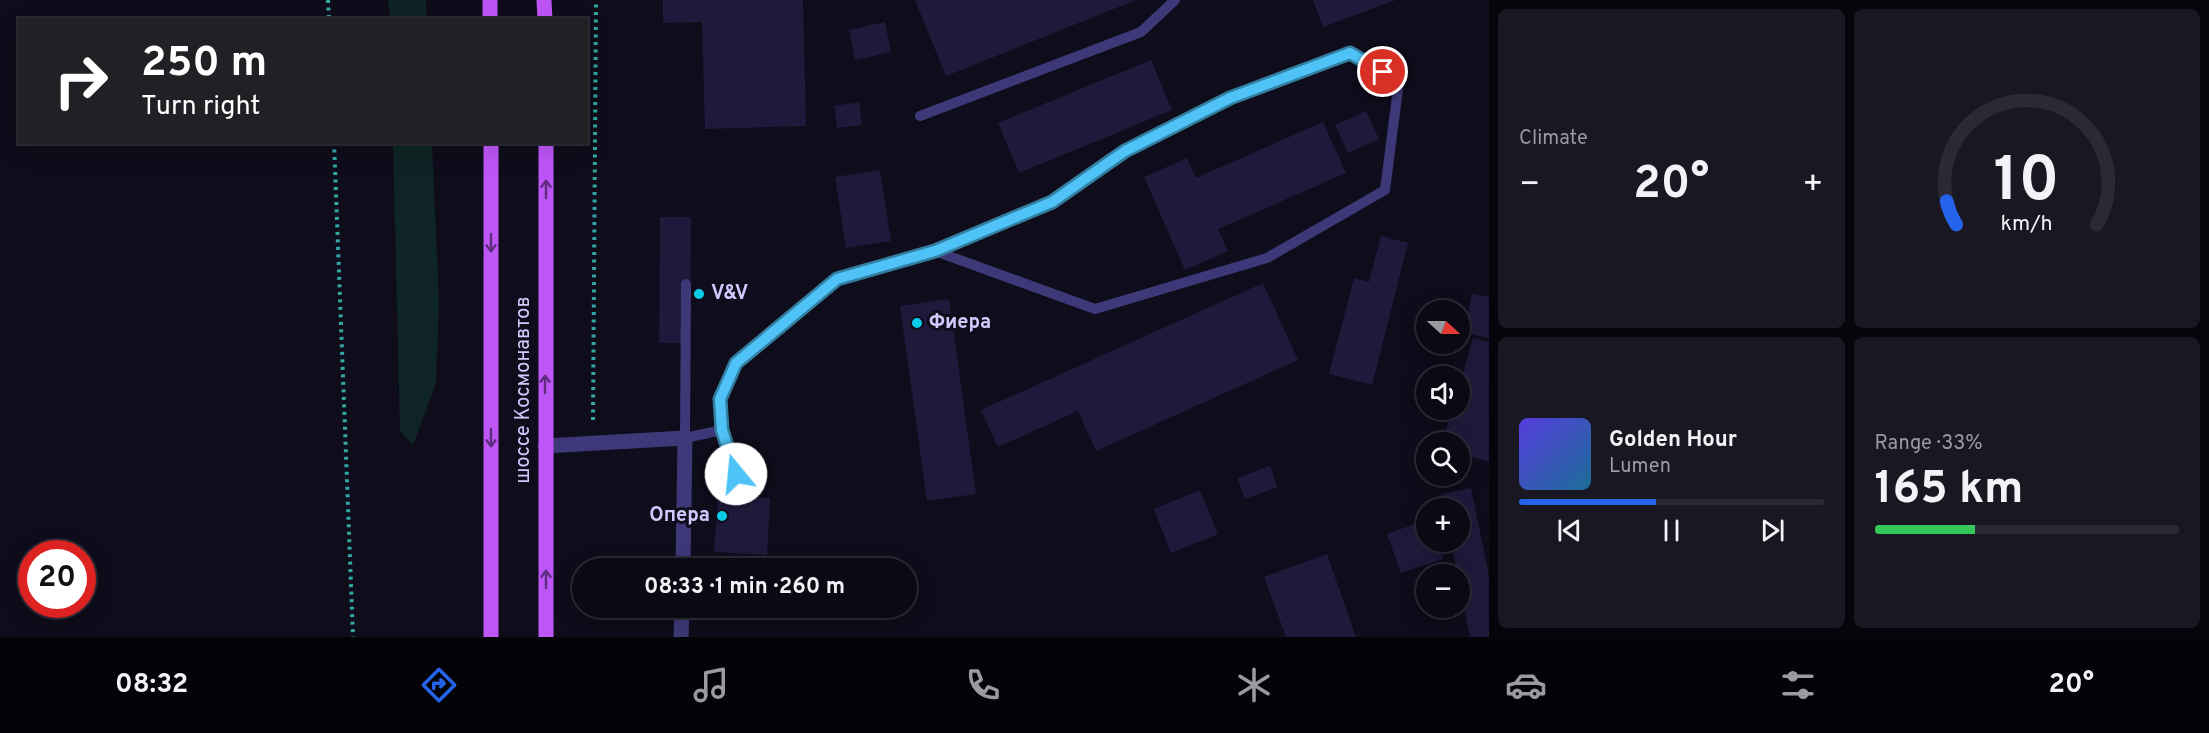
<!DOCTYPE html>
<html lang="en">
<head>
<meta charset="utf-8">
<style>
	body { margin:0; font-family:Overpass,sans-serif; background:#191722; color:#f1f3f6; height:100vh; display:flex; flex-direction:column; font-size:22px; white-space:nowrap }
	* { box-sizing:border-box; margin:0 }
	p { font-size:20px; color:#9a9aa0 }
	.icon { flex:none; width:33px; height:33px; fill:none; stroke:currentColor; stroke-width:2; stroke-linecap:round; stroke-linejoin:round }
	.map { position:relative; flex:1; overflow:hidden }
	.side { display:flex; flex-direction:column; gap:9px; padding:9px; background:#06050b; width:720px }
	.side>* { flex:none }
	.guide { position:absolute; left:18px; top:18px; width:570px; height:126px; border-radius:0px; box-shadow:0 6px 24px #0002,0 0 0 2px #2b2a34; background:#202124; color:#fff; overflow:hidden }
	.needle { width:39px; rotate:111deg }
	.controls { position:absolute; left:1416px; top:300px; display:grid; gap:12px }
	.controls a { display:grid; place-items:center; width:54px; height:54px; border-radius:50%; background:#0b0914; box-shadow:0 6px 24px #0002,0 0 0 2px #2b2a34; font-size:30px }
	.speed { position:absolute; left:18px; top:540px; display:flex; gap:12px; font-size:30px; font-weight:700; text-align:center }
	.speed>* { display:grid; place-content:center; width:78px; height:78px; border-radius:50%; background:#0b0914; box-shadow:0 6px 24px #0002,0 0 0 2px #2b2a34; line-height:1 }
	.speed .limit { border:9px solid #d22; background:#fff; color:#111 }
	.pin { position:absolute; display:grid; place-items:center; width:51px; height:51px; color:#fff; margin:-26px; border:3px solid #fff; border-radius:50%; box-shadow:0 2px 6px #0007 }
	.me { position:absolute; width:66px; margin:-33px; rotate:343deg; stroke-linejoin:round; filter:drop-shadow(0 0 4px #0008) }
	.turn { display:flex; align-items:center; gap:21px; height:126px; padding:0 24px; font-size:27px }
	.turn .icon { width:78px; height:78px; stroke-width:2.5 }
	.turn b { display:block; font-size:42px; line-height:51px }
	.big { font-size:45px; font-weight:700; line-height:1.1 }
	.side .tile { flex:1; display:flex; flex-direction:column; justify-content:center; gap:9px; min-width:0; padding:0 21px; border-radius:9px; background:#191722 }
	.side .dial { align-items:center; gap:0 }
	.dial svg { height:156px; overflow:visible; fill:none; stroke:#2b2a34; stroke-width:7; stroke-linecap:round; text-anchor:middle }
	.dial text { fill:#f1f3f6; stroke:none }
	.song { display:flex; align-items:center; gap:18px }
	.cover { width:72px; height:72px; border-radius:9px; background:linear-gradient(135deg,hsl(250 70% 55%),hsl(200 70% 35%)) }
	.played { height:6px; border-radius:3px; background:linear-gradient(90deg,#2563eb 45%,#2b2a34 45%) }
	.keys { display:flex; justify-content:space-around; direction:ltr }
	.heat { display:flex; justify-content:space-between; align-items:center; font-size:33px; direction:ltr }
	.charge { height:9px; border-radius:4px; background:linear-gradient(90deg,#34c759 33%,#2b2a34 0) }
	.side .tiles { flex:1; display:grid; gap:9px; grid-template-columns:repeat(2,1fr) }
	.trip { position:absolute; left:572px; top:558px; width:345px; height:60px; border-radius:30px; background:#0b0914; box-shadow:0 6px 24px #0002,0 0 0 2px #2b2a34; font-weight:700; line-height:60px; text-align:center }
	.tab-bar { display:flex; height:96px; justify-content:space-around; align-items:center; background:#040408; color:#9a9aa0 }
	.tab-bar .icon { width:42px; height:42px }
	.tab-bar .selected { color:#2563eb }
	.tab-bar b { font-size:27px; color:#f1f3f6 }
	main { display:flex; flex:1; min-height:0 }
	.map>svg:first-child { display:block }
	.green { fill:#0f2525 }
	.building { fill:#21193b }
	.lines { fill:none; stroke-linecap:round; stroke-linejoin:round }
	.path { stroke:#32a7a3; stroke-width:4; stroke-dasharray:3 4.5; stroke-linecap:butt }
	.service { stroke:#3d3978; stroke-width:10 }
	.minor { stroke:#3d3978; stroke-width:15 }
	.primary { stroke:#be55f7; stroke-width:15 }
	.oneway { stroke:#5e2d7e }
	.route-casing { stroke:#337fa1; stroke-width:15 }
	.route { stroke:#4fc3f7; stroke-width:10 }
	.poi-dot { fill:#0bcce6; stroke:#0f0c1b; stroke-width:2 }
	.labels { text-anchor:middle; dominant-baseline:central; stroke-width:6; stroke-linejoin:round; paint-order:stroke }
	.poi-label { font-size:20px; font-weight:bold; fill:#d0c9fc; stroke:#0f0c1b; text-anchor:start }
	.street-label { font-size:20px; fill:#d0c9fc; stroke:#0f0c1b }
</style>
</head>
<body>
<main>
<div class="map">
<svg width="1489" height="637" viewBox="0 0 1489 637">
	<rect width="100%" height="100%" fill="#0f0c1b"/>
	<g class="green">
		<polygon points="388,0 426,0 427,19 390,19"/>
		<polygon points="393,143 432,143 439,301 436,383 413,445 400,431"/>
	</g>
	<g class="building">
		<polygon points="663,0 803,0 806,126 705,129 702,22 663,23"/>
		<polygon points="915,0 1136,0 946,76"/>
		<polygon points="1313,0 1396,0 1323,27"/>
		<polygon points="885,22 891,52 855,60 849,30"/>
		<polygon points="1151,60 1172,110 1019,173 998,123"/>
		<polygon points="859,102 862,125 837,128 834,106"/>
		<polygon points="1366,111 1379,139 1348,153 1335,125"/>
		<polygon points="1323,122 1346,173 1218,229 1228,251 1185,270 1144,177 1187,158 1196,178"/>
		<polygon points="880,170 891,241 846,248 835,177"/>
		<polygon points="660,217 691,217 690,343 659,343"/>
		<polygon points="1381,236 1408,243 1372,385 1329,374 1354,278 1369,282"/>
		<polygon points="1263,283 1298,360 1096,451 1078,411 998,447 981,410"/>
		<polygon points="1472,294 1489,297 1489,338 1464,333"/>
		<polygon points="949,299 976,494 927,501 900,306"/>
		<polygon points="1473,338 1489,342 1489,462 1460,453 1460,442 1442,442 1452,410 1460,410 1460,384"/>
		<polygon points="1270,466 1277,487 1245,499 1237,478"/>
		<polygon points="1471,488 1489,576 1489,637 1470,637 1460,586 1460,574 1457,574 1451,542 1460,542 1460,508 1444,508 1441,494"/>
		<polygon points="1200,490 1218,534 1171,553 1154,509"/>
		<polygon points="718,495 770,498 767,555 714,552"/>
		<polygon points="1426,520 1426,542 1437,542 1443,559 1401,573 1387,534"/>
		<polygon points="1327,554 1356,637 1286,637 1264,577"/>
	</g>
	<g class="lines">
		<g class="path">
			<polyline points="328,0 329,20"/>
			<polyline points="334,142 353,637"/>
			<polyline points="593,420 596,0"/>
		</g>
		<g class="service">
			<polyline points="920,116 1141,32 1175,0"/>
			<polyline points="686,284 685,438 722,430 736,474"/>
			<polyline points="722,430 720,399 736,363 837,279 935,251 1095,309 1267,258 1385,190 1399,81 1350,53 1230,98 1125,151 1052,202 935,251"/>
		</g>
		<g class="minor">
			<polyline points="545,446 685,438 683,568"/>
			<polyline points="681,637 682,608"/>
		</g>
		<g class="primary">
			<polyline points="490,0 490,20"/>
			<polyline points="544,0 545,20"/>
			<polyline points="546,142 546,637"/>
			<polyline points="491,637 491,142"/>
		</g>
	</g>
	<defs><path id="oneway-shaft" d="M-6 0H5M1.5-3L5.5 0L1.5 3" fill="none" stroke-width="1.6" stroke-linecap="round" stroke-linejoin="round" transform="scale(1.5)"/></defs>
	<g class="oneway">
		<use href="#oneway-shaft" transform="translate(546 189) rotate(-90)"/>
		<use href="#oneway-shaft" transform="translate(491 243) rotate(90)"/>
		<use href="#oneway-shaft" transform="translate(545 384) rotate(-90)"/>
		<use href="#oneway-shaft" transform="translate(491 438) rotate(90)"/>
		<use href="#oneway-shaft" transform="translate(546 579) rotate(-90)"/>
	</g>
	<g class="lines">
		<defs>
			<polyline id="route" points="736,474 722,430 720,399 736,363 837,279 935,251 1052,202 1125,151 1230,98 1350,53 1383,72"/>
		</defs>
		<use href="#route" class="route-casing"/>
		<use href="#route" class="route"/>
	</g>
	<g class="poi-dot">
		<circle cx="699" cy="294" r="6"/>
		<circle cx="917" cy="323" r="6"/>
		<circle cx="722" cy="516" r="6"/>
	</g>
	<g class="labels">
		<g class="poi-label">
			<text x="711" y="294">V&amp;V</text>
			<text x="929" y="323">Фиера</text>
			<text x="710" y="516" text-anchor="end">Опера</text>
		</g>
		<g class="street-label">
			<text transform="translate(524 390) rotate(-90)">шоссе Космонавтов</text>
		</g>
	</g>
</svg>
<div class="controls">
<a><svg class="needle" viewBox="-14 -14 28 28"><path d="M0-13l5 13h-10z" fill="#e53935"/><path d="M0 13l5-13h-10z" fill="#9a9aa0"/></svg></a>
<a><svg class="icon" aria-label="sound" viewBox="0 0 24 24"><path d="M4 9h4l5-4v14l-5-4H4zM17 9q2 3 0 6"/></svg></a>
<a><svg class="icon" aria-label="search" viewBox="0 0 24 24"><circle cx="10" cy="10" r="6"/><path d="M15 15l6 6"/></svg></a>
<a>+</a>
<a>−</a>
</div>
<div class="speed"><div class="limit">20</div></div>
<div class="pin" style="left:1383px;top:72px;background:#d93025"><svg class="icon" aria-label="arrive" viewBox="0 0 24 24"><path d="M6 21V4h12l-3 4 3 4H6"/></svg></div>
<svg class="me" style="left:736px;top:474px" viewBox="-20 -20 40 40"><circle r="19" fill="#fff"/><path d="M0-13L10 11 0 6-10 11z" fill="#4fc3f7"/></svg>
<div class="trip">08:33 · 1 min · 260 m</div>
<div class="guide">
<div class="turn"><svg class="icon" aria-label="right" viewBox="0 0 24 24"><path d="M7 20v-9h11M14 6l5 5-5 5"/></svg><div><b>250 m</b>Turn right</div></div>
</div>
</div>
<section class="side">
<div class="tiles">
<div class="tile"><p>Climate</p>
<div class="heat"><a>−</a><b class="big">20°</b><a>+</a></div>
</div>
<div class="tile dial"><svg viewBox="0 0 100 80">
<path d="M14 69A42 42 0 1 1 86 69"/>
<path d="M14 69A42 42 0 0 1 9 57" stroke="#2563eb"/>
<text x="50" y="56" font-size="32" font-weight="700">10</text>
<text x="50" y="72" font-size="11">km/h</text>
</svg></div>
<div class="tile">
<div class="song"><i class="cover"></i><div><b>Golden Hour</b><p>Lumen</p></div></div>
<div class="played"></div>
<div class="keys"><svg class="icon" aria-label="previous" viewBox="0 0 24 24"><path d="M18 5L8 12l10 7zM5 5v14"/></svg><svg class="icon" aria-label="pause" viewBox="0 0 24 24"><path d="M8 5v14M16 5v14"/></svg><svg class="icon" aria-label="next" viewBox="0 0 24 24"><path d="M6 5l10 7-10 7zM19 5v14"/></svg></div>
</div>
<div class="tile"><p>Range · 33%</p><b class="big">165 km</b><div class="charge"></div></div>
</div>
</section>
</main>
<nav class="tab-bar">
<b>08:32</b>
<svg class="icon selected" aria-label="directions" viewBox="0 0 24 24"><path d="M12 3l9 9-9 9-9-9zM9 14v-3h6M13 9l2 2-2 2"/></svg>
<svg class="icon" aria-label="music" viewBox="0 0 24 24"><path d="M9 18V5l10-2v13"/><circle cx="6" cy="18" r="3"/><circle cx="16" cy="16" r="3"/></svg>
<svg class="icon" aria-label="phone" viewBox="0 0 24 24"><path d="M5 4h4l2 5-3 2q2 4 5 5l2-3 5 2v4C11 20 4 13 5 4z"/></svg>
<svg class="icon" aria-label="climate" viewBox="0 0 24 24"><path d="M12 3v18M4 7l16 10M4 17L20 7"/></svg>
<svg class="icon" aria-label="car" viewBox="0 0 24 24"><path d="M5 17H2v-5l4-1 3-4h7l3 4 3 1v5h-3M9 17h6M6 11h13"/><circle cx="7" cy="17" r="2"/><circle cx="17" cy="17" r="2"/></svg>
<svg class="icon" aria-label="filters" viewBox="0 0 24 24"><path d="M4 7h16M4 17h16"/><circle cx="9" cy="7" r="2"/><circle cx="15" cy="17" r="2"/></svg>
<b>20°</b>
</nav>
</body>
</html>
